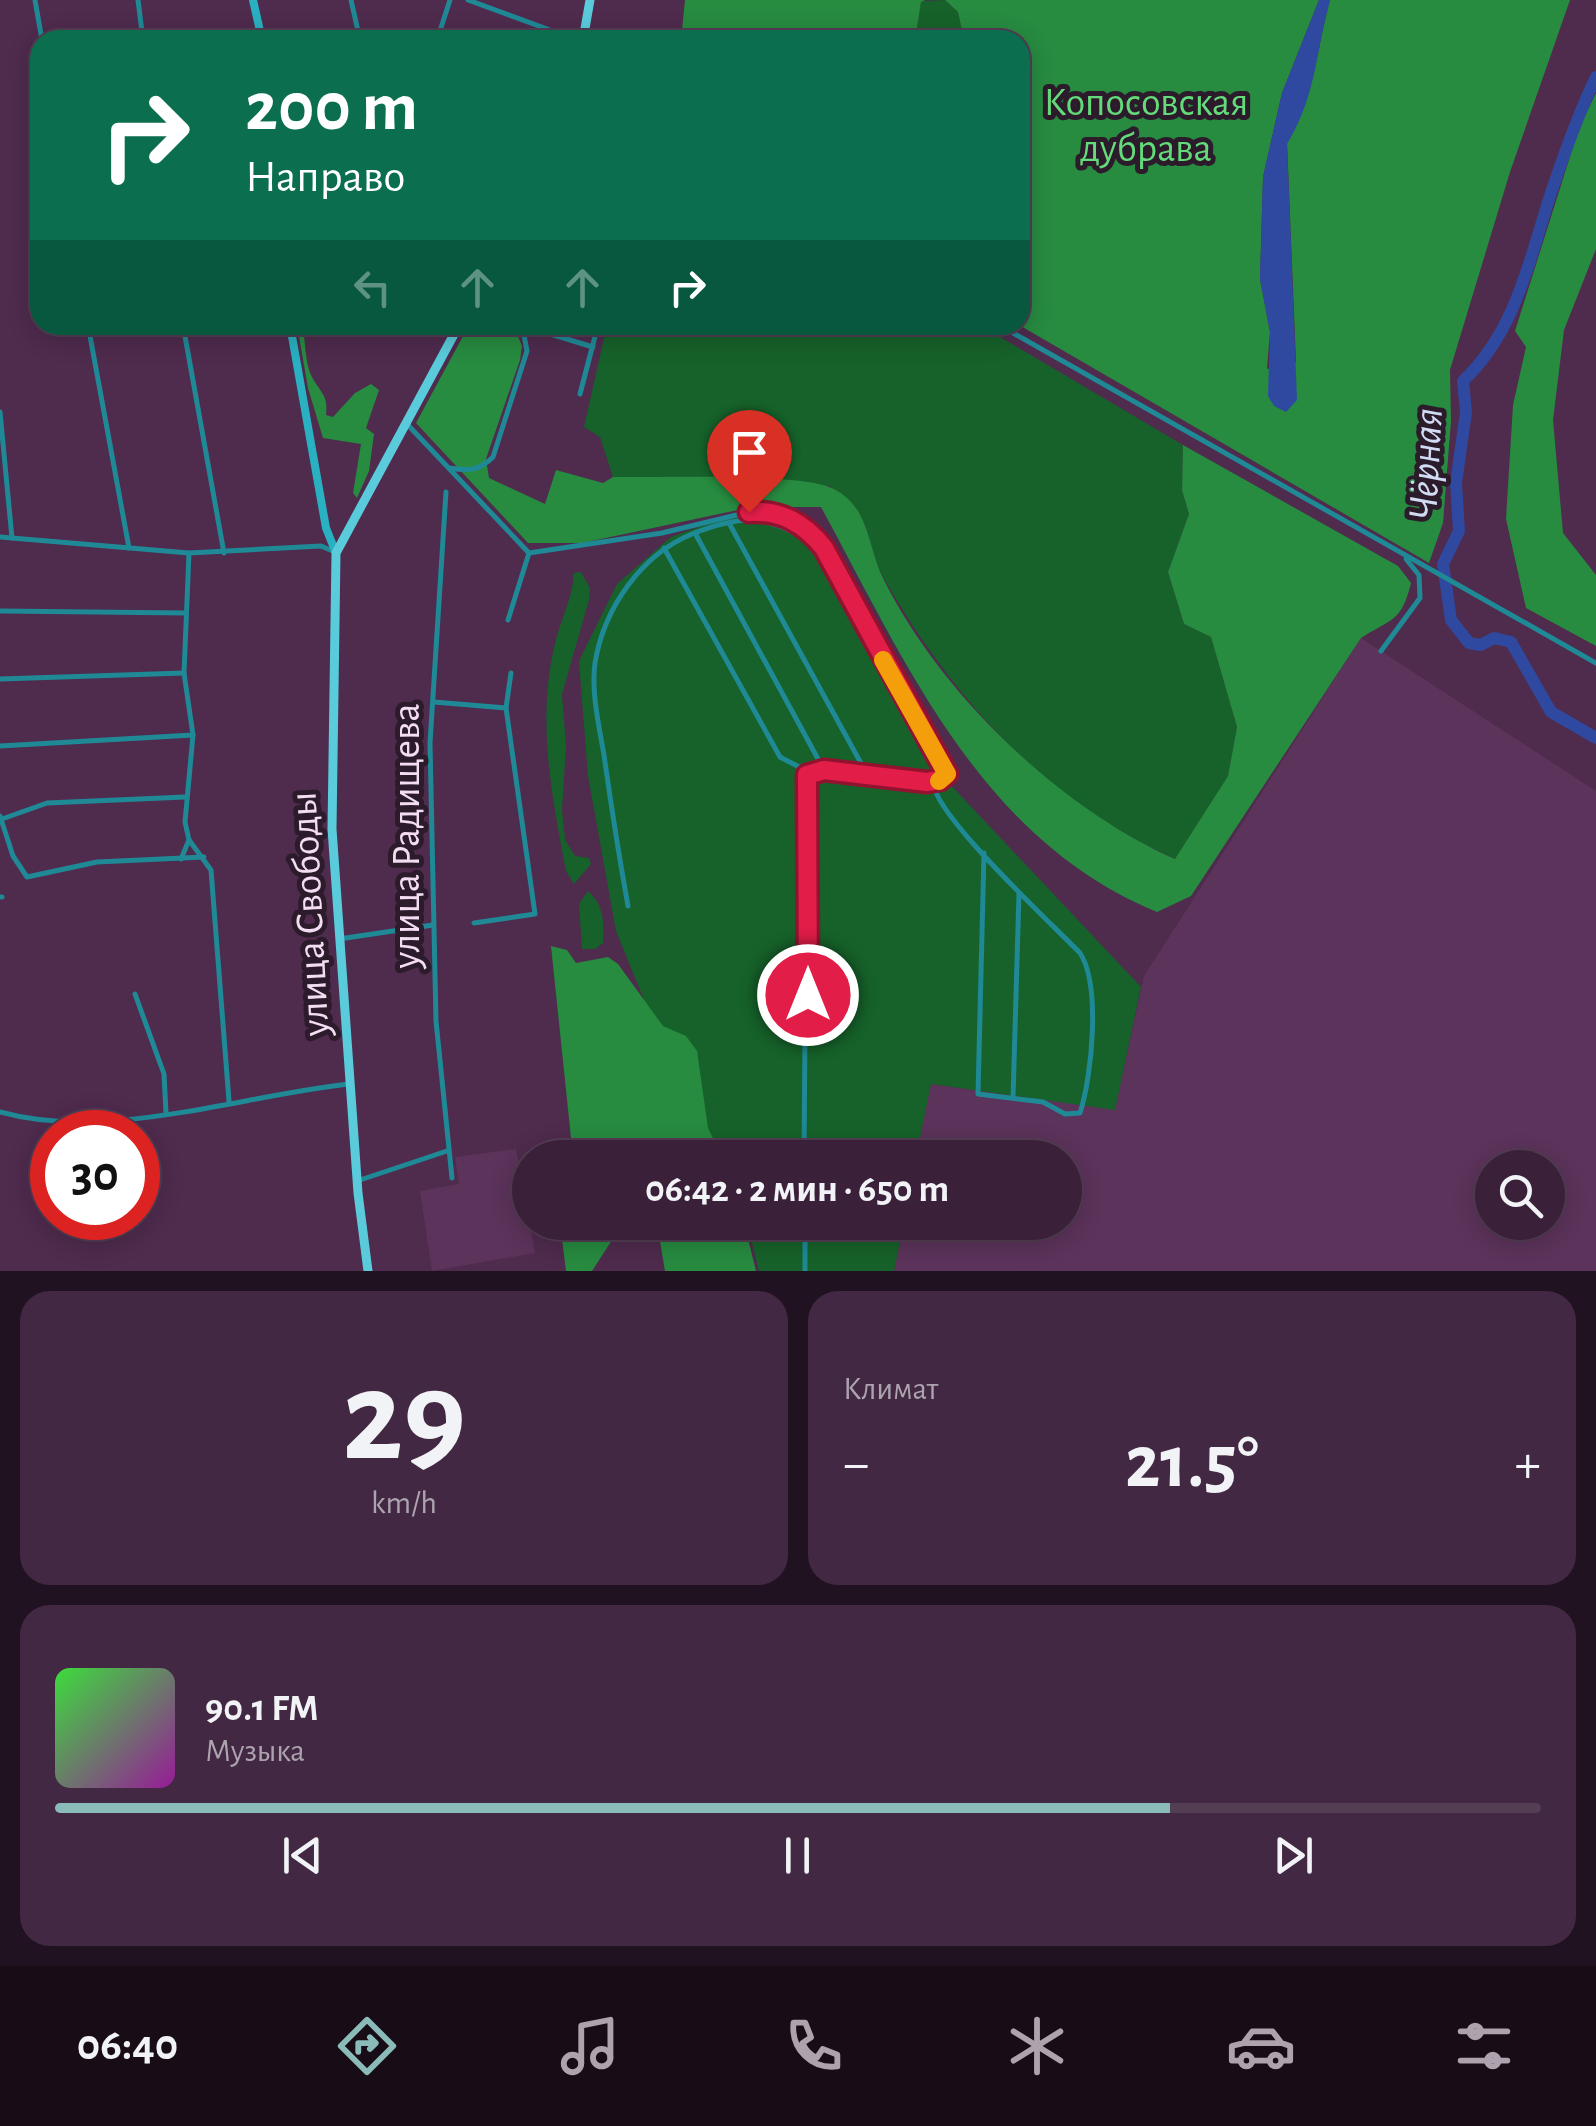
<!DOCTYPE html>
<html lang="ru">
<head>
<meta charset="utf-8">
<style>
	body { margin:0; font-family:"Alegreya Sans",sans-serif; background:#422842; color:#f1f3f6; height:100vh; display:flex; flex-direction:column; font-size:38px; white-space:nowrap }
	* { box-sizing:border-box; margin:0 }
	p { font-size:32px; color:#aca3af }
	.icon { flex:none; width:55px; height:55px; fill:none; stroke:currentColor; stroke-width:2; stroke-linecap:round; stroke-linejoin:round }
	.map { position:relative; height:1271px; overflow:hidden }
	.drawer { display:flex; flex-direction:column; gap:20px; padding:20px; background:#201220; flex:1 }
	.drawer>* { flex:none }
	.banner { position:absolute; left:30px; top:30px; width:1000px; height:305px; border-radius:30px; box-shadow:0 5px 25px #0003,0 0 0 2px #543e54; background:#0b6e4f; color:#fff; overflow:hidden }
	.controls { position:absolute; left:1475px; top:1150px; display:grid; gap:20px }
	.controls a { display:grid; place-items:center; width:90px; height:90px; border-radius:50%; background:#3b203a; box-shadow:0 5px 25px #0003,0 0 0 2px #543e54; font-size:50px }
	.speed { position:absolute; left:30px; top:1110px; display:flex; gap:20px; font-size:50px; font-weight:700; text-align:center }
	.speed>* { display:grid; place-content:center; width:130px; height:130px; border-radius:50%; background:#3b203a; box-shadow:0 5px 25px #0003,0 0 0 2px #543e54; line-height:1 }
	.speed .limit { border:15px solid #d22; background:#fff; color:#111 }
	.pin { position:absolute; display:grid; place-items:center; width:85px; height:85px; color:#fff; margin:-102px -42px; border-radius:50% 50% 50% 0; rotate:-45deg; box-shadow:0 0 10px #0007 }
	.pin .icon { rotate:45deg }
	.me { position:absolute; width:110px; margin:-55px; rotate:0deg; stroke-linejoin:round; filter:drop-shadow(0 0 8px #0008) }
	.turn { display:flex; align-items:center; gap:35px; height:210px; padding:0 50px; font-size:45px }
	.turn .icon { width:130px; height:130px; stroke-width:2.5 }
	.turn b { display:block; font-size:70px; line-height:85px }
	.lanes { display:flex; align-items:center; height:95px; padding:0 50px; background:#0003; justify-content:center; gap:50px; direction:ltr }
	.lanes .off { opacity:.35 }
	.big { font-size:75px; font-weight:700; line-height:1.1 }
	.drawer .widget { flex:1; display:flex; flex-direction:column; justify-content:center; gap:15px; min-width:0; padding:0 35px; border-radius:30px; background:#422842 }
	.drawer .dial { align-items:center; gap:0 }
	.dial b { font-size:130px; line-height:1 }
	.song { display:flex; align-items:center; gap:30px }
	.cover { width:120px; height:120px; border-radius:15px; background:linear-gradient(135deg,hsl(120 70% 55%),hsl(300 70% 35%)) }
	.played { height:10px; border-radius:5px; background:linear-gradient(90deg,#8bbbb9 75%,#543e54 75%) }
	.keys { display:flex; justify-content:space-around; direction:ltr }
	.heat { display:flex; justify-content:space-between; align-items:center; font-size:55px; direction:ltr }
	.drawer .tiles { flex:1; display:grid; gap:20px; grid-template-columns:1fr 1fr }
	.widget:last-child { grid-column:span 2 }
	.trip { position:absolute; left:512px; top:1140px; width:570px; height:100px; border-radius:50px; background:#3b203a; box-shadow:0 5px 25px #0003,0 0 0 2px #543e54; font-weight:700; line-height:100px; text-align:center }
	.tab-bar { display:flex; height:160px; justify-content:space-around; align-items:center; background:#180d17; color:#aca3af }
	.tab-bar .icon { width:70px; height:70px }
	.tab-bar .current { color:#8bbbb9 }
	.tab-bar b { font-size:45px; color:#f1f3f6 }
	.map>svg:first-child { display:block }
	.built { fill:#5c335b; fill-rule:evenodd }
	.green { fill:#16622a }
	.forest { fill:#278b40 }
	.water { fill:#3049a0 }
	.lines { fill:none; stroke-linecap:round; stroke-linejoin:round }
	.river { stroke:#3049a0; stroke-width:12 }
	.street { stroke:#1f8996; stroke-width:5 }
	.secondary { stroke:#29b0c1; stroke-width:8 }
	.primary { stroke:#5acbdb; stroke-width:9 }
	.route-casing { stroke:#92132f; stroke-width:25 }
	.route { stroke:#e11d48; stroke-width:18 }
	.slow { stroke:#f59e0b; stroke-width:18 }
	.labels { text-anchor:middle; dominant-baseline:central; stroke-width:10; stroke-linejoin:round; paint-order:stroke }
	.park-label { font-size:40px; fill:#63db7a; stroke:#2b1b2b }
	.street-label { font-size:40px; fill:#f4ddf2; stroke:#2b1b2b }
	.water-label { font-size:42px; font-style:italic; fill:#d1dbf3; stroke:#2b1b2b }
</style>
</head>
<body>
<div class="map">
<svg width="1596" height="1271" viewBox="0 0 1596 1271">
	<rect width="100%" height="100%" fill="#4f2b4e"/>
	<g class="built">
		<path d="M1361,638L1596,791V1271H894L904,1223L1065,1222V1158L916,1157L930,1084L1115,1109L1144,976ZM1492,1168H1548V1222H1492Z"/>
		<polygon points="516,1149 535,1253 432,1271 420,1191 459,1184 455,1157"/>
	</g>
	<g class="green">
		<polygon points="945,0 958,12 964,40 915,40 921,1"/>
		<path d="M607,325H980L1183,445L1182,490L1189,514L1168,572L1184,624L1211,637L1237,727L1228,776L1176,859C1049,804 954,700 886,582C860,538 879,520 830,486L613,477L600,437L584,427Z"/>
		<polygon points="754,515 784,520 813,538 946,780 1141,987 1115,1110 931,1084 916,1157 722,1157 653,1022 616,931 588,776 579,661 617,584 671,537 723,518"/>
		<path d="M581,572L590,588L589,600L562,694L566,746L562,810L565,840L575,856L589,858L591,864L574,884L566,871C552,797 537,723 554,648C559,622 573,599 574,573Z"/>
		<path d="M588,891C604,905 604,922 603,943L595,949H582L579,904Z"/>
		<polygon points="747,1223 904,1223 894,1271 759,1271"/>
	</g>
	<g class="forest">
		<polygon points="685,0 925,0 921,2 915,40 681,40"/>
		<path d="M945,0H1319L1282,93L1263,177L1260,279L1270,332L1267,369L1296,362L1287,143C1315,97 1316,51 1330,0H1570L1510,172L1450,370L1451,421L1443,523L1429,563L1019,325L1020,40H964L958,12Z"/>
		<polygon points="1596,93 1596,249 1564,330 1553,420 1563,533 1596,575 1596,646 1526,608 1506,519 1513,405 1526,347 1515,331 1579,128"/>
		<path d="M297,325H303C305,340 305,364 312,377C320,392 329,396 326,415L333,417L355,393L371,384L379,390L366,428L374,434L369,471L357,498L353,493L361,444L323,438L308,388Z"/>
		<path d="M469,325H513L522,346L520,360L486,459L489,478L545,504L556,470L603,483L613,477C657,478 801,472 834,489C870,508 867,545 883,578C939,692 1059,808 1175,859L1228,776L1237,727L1211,637L1184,624L1168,572L1189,514L1182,490L1183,445L1398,566L1411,583C1401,623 1392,618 1361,638L1191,896L1157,912C981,840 906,663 821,507H752L582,543H528L416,423Z"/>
		<polygon points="551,946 567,950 576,963 608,957 618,964 663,1026 686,1036 697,1051 708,1128 722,1157 573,1157"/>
		<polygon points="560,1223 560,1222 623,1223 592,1271 566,1271"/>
		<polygon points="657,1223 744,1223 756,1271 665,1271"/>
	</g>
	<path class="water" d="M1319,0H1330C1315,54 1317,94 1287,144L1297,400L1286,412L1274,406L1268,396L1270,332L1260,279L1263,177L1282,93Z"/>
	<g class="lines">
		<path class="river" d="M1596,77C1578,114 1564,154 1551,193C1529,261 1516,331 1463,381L1466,412L1456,483L1459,531L1443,564L1451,620L1469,643L1481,645L1494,638L1511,642L1551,712L1596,738"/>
		<g class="street">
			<polyline points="35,0 42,40"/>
			<polyline points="138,0 143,40"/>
			<polyline points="351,0 360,40"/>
			<polyline points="468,0 577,40"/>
			<polyline points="437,40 450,0"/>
			<polyline points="88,325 129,548"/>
			<polyline points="183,325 224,553"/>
			<polyline points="521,325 593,347"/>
			<polyline points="999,325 1596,663"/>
			<polyline points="580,394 598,325"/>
			<polyline points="0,412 12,538"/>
			<polyline points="406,423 529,553 662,533 749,512 774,511 811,532 947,774 940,780 927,782 824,770 807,775 804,1158"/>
			<path d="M449,468C468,471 479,471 493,457L527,351L522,325"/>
			<polyline points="446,492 430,743 436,1021 452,1178"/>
			<polyline points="729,523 868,776"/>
			<polyline points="695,533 824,770"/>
			<polyline points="0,537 189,553 321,546 335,552"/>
			<polyline points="664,548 780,757 809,772"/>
			<polyline points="189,553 184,673 193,735 185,822 189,840 211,870 229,1101"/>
			<polyline points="0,611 186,613"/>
			<polyline points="508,620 529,553"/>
			<polyline points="1381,651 1420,598 1419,575 1406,559"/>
			<polyline points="0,679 184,673"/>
			<polyline points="434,702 506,708"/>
			<polyline points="0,746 193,735"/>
			<path d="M933,782C934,815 1051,923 1080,953C1101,985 1092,1076 1080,1113L1065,1114L1043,1102L978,1094L984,853"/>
			<polyline points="0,816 13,856 27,877 97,862 204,857"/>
			<polyline points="2,819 47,803 185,797"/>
			<polyline points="181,859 189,840"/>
			<polyline points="0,897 2,897"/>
			<path d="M628,906C619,856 611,805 604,755C599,726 591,692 595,663C604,608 641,555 692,534C743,514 768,514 813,544L940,780"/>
			<polyline points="474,923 535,914 506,708 511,673"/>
			<polyline points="339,939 433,925"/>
			<polyline points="135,994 164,1074 166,1113"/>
			<polyline points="1013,1098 1019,893"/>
			<path d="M0,1112C107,1142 239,1096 349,1084"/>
			<polyline points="357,1181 447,1151"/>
			<polyline points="805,1222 805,1271"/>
		</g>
		<g class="secondary">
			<polyline points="253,0 262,40"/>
			<polyline points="290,325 326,528 336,553"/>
		</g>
		<g class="primary">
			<polyline points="583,40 590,0"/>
			<polyline points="368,1271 358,1193 332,829 336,553 459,325"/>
		</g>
	</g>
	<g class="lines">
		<defs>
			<path id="route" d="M749,512C781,510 804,523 824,548L947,774L940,780L927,782L824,770L807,775L808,995"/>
		</defs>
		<use href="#route" class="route-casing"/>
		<use href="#route" class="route"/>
		<polyline class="slow" points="883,660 947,774 939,781"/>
	</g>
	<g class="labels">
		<g class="park-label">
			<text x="1146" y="103">Копосовская<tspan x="1146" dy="46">дубрава</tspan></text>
		</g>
		<g class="street-label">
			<text transform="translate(407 836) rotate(-90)">улица Радищева</text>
			<text transform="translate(310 914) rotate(-93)">улица Свободы</text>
		</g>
		<g class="water-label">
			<text transform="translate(1426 464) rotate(-87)">Чёрная</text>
		</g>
	</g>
</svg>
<div class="controls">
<a><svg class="icon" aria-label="search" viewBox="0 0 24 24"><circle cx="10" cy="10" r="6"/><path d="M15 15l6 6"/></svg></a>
</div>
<div class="speed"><div class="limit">30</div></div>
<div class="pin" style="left:749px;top:512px;background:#d93025"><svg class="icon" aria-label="arrive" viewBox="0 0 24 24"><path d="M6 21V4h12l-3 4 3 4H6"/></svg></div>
<svg class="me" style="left:808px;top:995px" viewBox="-20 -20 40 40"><circle r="17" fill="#e11d48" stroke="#fff" stroke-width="3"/><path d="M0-11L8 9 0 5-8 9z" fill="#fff"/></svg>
<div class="trip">06:42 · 2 мин · 650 m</div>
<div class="banner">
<div class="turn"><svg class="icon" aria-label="right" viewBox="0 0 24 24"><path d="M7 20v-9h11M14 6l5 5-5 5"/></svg><div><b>200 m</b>Направо</div></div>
<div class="lanes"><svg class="icon off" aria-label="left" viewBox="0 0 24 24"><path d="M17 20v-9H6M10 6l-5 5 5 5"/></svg><svg class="icon off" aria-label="ahead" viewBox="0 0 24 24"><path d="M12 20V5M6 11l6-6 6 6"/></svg><svg class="icon off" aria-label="ahead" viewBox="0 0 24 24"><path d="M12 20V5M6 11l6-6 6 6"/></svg><svg class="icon" aria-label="right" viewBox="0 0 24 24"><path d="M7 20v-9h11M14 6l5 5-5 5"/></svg></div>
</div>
</div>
<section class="drawer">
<div class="tiles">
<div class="widget dial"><b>29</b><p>km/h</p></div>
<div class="widget"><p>Климат</p>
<div class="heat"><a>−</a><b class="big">21.5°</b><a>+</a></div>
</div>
<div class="widget">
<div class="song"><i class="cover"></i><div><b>90.1 FM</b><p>Музыка</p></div></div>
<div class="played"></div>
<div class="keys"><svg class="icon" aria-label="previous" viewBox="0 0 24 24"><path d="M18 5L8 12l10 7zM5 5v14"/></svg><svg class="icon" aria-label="pause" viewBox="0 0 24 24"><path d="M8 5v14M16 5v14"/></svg><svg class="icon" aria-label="next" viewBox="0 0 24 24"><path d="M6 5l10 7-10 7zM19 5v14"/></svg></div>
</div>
</div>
</section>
<nav class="tab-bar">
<b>06:40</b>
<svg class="icon current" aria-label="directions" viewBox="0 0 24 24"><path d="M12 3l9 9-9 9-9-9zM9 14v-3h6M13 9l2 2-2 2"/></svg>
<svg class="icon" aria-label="music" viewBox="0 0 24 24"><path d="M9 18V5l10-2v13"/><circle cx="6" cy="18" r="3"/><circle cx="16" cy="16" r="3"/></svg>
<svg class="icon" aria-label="phone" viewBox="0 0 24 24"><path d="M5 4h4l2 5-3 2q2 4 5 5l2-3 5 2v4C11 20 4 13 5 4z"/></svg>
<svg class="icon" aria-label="climate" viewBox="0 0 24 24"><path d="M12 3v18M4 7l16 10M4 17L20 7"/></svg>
<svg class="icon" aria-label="car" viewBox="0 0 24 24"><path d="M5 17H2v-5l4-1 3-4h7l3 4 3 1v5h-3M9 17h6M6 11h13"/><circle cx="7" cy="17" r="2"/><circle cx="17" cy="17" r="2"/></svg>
<svg class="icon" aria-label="filters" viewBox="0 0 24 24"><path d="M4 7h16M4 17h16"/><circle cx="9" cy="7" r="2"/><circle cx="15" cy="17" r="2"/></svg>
</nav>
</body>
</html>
